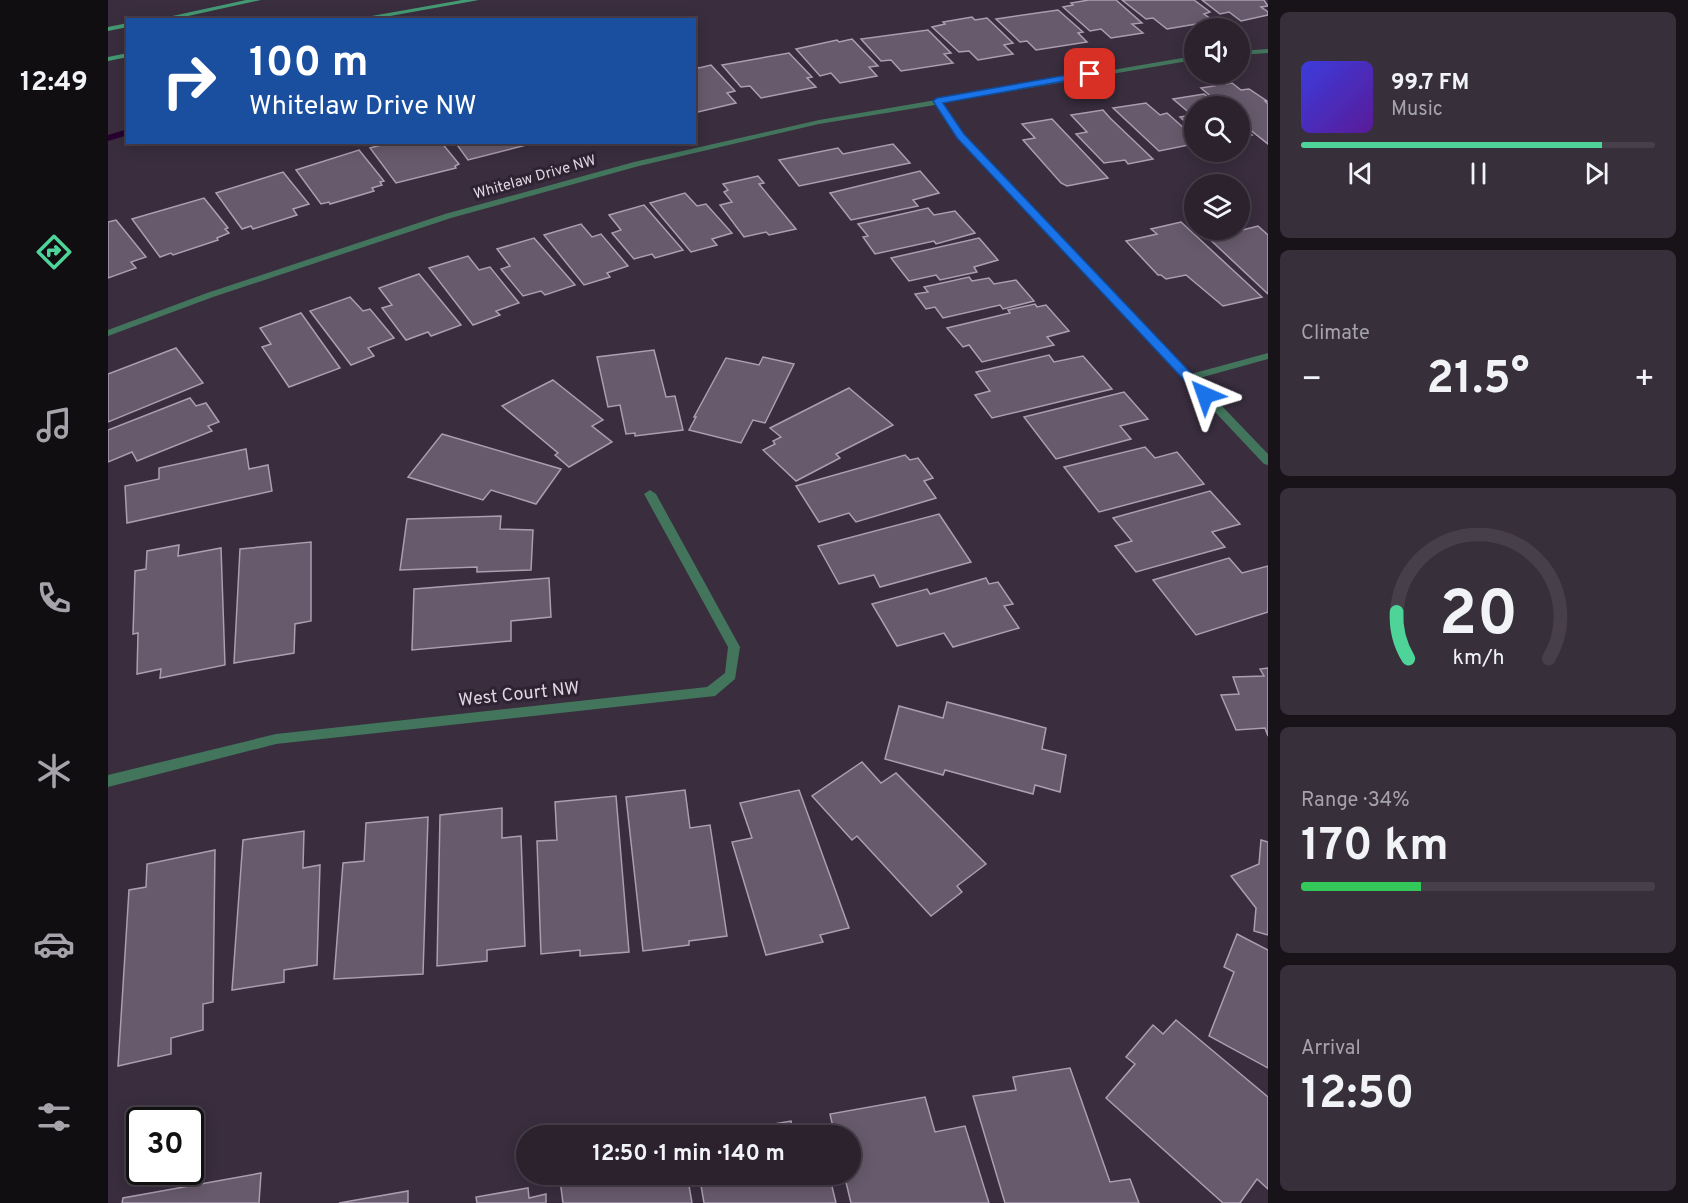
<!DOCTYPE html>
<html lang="en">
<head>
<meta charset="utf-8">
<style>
	body { margin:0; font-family:Overpass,sans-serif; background:#372f3a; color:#f1f3f6; height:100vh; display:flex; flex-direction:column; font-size:22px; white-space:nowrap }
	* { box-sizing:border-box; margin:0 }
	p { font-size:20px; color:#a6a4aa }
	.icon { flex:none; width:33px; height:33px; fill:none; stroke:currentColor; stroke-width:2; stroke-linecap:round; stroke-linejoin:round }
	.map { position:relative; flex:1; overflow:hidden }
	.sheet { display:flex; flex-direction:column; gap:12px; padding:12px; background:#181319; width:420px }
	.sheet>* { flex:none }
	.hud { position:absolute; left:18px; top:18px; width:570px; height:126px; border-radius:0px; box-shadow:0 3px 15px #0003,0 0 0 2px #473f4a; background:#1a4fa0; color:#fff; overflow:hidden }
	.fabs { position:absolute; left:1076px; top:18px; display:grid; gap:12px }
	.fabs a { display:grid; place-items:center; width:66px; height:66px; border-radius:50%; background:#2b222e; box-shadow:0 3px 15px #0003,0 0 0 2px #473f4a; font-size:30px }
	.speed { position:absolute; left:18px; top:1107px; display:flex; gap:12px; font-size:30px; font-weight:700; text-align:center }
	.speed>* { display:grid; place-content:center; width:78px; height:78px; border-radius:50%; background:#2b222e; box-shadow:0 3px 15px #0003,0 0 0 2px #473f4a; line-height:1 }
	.speed .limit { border:3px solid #111; border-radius:9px; background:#fff; color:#111 }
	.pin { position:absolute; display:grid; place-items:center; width:51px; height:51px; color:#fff; margin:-26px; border-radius:12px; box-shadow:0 3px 9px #0006 }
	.me { position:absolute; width:66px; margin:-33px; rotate:317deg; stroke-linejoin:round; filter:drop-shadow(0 0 4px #0008) }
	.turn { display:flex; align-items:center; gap:21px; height:126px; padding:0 24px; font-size:27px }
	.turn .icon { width:78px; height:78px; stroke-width:2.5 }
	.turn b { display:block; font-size:42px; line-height:51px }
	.big { font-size:45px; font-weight:700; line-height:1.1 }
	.sheet .widget { flex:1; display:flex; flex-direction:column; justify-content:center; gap:9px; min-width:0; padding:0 21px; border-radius:9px; background:#372f3a }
	.sheet .dial { align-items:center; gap:0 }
	.dial svg { height:156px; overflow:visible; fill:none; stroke:#473f4a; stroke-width:7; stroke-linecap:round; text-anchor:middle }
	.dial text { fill:#f1f3f6; stroke:none }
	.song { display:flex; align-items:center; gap:18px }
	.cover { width:72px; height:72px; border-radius:9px; background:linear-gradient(135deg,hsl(240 70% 55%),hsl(270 70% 35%)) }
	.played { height:6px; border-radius:3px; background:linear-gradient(90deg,#4ed399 85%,#473f4a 85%) }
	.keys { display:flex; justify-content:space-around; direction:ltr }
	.heat { display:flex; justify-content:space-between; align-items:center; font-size:33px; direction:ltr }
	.charge { height:9px; border-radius:4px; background:linear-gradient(90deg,#34c759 34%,#473f4a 0) }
	.trip { position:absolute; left:408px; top:1125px; width:345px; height:60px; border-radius:30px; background:#2b222e; box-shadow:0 3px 15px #0003,0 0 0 2px #473f4a; font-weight:700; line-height:60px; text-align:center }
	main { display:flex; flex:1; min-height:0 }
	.tab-bar { display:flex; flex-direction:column; width:108px; justify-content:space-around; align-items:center; background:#110e12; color:#a6a4aa }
	.tab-bar .icon { width:42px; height:42px }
	.tab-bar .active { color:#4ed399 }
	.tab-bar b { font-size:27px; color:#f1f3f6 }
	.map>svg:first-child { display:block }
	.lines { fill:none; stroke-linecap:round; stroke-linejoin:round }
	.stream { fill:#270231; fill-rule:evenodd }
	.building { fill:#675a6c; stroke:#ac9db1; stroke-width:1.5 }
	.street { fill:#42755c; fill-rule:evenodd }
	.secondary { fill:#449a72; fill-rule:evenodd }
	.route { fill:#1a73e8; stroke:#114b97; stroke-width:1.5 }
	.labels { text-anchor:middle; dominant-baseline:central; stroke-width:6; stroke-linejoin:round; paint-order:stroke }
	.far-street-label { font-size:15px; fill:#dfd7e2; stroke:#2f2333 }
	.street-label { font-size:18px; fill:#dfd7e2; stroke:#2f2333 }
</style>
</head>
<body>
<main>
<nav class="tab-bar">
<b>12:49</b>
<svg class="icon active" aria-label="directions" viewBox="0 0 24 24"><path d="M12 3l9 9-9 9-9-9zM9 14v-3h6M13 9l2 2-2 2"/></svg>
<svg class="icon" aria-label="music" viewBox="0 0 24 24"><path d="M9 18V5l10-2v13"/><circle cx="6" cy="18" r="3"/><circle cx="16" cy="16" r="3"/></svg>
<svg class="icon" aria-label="phone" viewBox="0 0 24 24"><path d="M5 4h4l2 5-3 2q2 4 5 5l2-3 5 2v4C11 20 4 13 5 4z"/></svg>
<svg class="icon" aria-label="climate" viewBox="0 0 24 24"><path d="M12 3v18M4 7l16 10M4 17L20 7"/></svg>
<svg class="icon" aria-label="car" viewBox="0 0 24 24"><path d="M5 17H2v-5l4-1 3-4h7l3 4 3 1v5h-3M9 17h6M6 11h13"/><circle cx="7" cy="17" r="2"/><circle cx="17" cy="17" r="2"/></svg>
<svg class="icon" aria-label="filters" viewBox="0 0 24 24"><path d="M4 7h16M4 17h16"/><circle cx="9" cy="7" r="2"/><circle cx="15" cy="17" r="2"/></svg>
</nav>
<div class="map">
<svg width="1160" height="1203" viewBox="0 0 1160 1203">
	<rect width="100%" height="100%" fill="#392d3e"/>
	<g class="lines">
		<polygon class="stream" points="20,129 20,135 0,141 0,135"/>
	</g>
	<g class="building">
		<polygon points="981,0 1008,0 1034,23 1024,24 1035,33 1003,38 993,29 982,31 955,7 965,5 963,3"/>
		<polygon points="1014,0 1086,0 1102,12 1096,14 1106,21 1059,29 1045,18 1038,19"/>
		<polygon points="1094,0 1156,0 1160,6 1153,7 1160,12 1160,15 1133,21 1121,12 1112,14"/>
		<polygon points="950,10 975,32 970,33 979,42 928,50 919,41 912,42 888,19"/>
		<polygon points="864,17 867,20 879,18 905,43 896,45 905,54 870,60 861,51 851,52 824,27 837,24 835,22"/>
		<polygon points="820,30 843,53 836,54 845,63 793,71 783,60 773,61 753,39"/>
		<polygon points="744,39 770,66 761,67 769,76 732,83 723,73 712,76 688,49 729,40 731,42"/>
		<polygon points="681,53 704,77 699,78 708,87 653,98 642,86 633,87 614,65"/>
		<polygon points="603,65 627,91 619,93 628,103 590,112 586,108 586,66 591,68"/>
		<polygon points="1124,83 1133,90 1141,89 1159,101 1157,101 1160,104 1160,144 1131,121 1131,106 1114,106 1093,88"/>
		<polygon points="1096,94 1111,106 1086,106 1086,130 1072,117 1084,115 1065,99"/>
		<polygon points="1038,103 1052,115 1059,113 1086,137 1086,144 1051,151 1005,108"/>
		<polygon points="995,110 1002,118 1045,159 1020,164 1017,160 996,163 968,134 979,132 963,115"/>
		<polygon points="944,119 1000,178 959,186 953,183 915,140 927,138 914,124"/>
		<polygon points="1131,124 1144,135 1131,137"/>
		<polygon points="284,142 333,142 351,164 347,166 348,168 288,183 262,148"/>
		<polygon points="347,142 421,142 422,144 360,160"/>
		<polygon points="785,144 802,163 691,186 671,160 730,148 735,154"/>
		<polygon points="251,150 276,181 272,182 274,185 264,188 266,191 222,204 221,202 213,204 188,170"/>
		<polygon points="812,171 831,193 805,200 810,206 743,220 722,193"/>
		<polygon points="175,172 201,204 185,209 189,215 145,229 143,226 134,229 108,193"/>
		<polygon points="650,176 656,183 651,184 688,229 661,235 658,232 636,237 612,205 624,202 616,192 620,190 615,184"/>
		<polygon points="577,193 589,206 598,204 624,233 604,239 609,245 583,252 542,203"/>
		<polygon points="96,198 120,228 117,229 121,233 109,238 110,240 65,255 63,253 52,257 24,219"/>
		<polygon points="536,205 575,250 547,258 544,254 526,259 504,233 513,230 501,215"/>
		<polygon points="820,208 826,215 847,211 867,233 828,244 826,241 767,254 755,237 760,236 750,224"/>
		<polygon points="8,220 38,257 23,262 28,268 0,278 0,222"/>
		<polygon points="1073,222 1154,297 1115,306 1078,275 1058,279 1053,275 1050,275 1018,241 1049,234 1043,229"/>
		<polygon points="473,224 484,237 493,234 520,266 499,273 502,277 476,285 436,235"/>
		<polygon points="1150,226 1160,235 1160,294 1094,232 1105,230 1130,231"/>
		<polygon points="426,238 467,285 437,295 433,291 415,296 393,269 402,266 389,249"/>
		<polygon points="871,238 890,260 866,267 869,272 832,280 828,275 801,281 783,258"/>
		<polygon points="360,256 371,270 382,267 411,303 388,311 392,315 365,325 321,268"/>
		<polygon points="311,274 353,325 323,336 320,332 298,340 274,308 284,305 271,288"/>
		<polygon points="861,277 864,281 881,278 886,284 908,280 926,301 895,309 892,305 835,318 827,307 818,309 807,294 820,292 816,287"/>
		<polygon points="242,297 255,311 262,309 286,338 260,348 266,356 243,365 202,311"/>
		<polygon points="927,304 929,307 938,305 961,331 939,337 946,345 874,362 861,345 855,347 839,328 902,313 900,310"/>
		<polygon points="193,313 232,368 181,387 154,347 163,344 152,328"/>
		<polygon points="68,348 95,383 0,422 0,374"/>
		<polygon points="546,350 558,397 567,396 575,430 527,436 527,433 518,434 512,405 500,407 489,357"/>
		<polygon points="941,355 946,362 975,356 1004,389 884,418 867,395 882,391 868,372"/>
		<polygon points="655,357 686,364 657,423 645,420 633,443 581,430 588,417 586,417 618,358 651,365"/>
		<polygon points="445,380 495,420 484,426 504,442 461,467 447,455 450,453 394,406"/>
		<polygon points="741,388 785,425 728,454 732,458 688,481 655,450 667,444 665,441 673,437 662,428"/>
		<polygon points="1016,392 1040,419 1012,426 1023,439 948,459 916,417"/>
		<polygon points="82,398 88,406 98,403 111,422 100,426 104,431 29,461 24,452 0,462 0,430"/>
		<polygon points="334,434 453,469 428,504 383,490 375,500 300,477"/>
		<polygon points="1037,447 1047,458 1069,452 1096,484 991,512 956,467"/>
		<polygon points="138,449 141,469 160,465 164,491 19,523 17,486 51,479 51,468"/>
		<polygon points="797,455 802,460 810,458 825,478 816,481 828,498 748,522 741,513 711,522 688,486"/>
		<polygon points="1102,491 1132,524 1104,532 1117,547 1028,572 1007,546 1024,541 1005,518"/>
		<polygon points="831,514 863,562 772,587 766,575 731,584 710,546"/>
		<polygon points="393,516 392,529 425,530 423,570 369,572 369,567 292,570 299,519"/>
		<polygon points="203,542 203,621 187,624 186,653 126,663 132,549"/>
		<polygon points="71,545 70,556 113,548 117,665 52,678 53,669 29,674 30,633 25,634 27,571 38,569 39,551"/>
		<polygon points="1121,558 1134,573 1160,566 1160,612 1088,635 1045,580"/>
		<polygon points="441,578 443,617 403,621 403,641 304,650 306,589"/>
		<polygon points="878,578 881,584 890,582 905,604 896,606 911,628 845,647 836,633 789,646 764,604 819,589 822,594"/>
		<polygon points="1160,668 1160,736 1157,728 1128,730 1113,695 1131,694 1125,677 1156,676 1152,669"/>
		<polygon points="839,702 938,728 934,749 958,755 952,792 927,785 925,794 837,770 835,775 777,759 791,706 835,718"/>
		<polygon points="754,762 773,783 788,773 878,864 849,886 854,892 823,916 749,836 744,840 704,796"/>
		<polygon points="577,790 582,828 602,825 619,936 581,941 581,945 535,951 518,797"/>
		<polygon points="691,790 741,928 712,935 715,942 658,955 624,842 644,838 632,803"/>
		<polygon points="508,796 521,952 472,956 472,950 433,954 429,841 449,840 447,802"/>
		<polygon points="394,808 394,838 413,836 417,946 379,950 379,961 329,966 332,815"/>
		<polygon points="320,817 315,974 226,979 235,863 256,861 258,823"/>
		<polygon points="196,831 195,868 212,865 209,965 176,970 176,982 124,990 135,840"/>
		<polygon points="1153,840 1160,842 1160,935 1146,931 1148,908 1123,876 1151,864"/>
		<polygon points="107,850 105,1002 95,1004 95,1030 63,1038 63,1054 10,1066 21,890 38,887 39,864"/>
		<polygon points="1129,934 1160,950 1160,1068 1101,1036 1126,972 1116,967"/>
		<polygon points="1068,1020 1160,1097 1160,1189 1149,1179 1132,1203 1115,1203 998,1098 1027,1064 1018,1057 1045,1025 1055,1034"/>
		<polygon points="962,1068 1002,1182 1022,1179 1031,1203 897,1203 865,1096 908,1090 905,1077"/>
		<polygon points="817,1097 827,1132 857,1126 881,1203 743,1203 736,1174 742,1174 742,1136 727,1136 722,1114"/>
		<polygon points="683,1121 686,1136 594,1136"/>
		<polygon points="153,1173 151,1203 14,1203 15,1198"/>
		<polygon points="468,1174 579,1174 584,1203 455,1203 452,1180 468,1177"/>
		<polygon points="591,1174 721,1174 728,1203 596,1203"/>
		<polygon points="420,1188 421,1198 438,1194 438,1203 369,1203 368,1197"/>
		<polygon points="300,1191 300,1203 231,1203"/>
	</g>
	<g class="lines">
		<g class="street">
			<polygon points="1160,49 1160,53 1131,55 1131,51"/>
			<polygon points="1086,56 1086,60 834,103 855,134 1083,374 1160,353 1160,359 1088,379 1160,454 1160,465 1156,464 849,138 827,105 711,124 531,166 343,218 105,297 0,336 0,330 99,293 337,214 526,162 711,120"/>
			<polygon points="542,490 548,494 632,647 627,679 607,696 168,744 0,787 0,775 168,734 599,687 617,673 620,647 536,494"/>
		</g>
		<g class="secondary">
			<polygon points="138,0 153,0 62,20 46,20"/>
			<polygon points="354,0 371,0 260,20 241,20"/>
			<polygon points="20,23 20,27 0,31 0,27"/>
			<polygon points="20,53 20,57 0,61 0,57"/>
		</g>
	</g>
	<polygon class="route" points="982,71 987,74 985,76 835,103 856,134 1101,392 1101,398 1093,398 849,138 825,101 829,98"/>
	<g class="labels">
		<g class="far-street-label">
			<text transform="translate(427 178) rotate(-16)">Whitelaw Drive NW</text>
		</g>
		<g class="street-label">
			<text transform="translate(411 695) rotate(-6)">West Court NW</text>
		</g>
	</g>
</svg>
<div class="fabs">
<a><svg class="icon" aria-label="sound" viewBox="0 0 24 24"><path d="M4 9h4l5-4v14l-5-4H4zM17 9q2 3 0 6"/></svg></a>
<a><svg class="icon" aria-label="search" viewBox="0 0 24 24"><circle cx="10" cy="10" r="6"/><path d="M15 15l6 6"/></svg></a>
<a><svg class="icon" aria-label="layers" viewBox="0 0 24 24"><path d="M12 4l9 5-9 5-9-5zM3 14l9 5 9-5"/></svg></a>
</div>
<div class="speed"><div class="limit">30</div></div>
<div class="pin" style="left:982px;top:74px;background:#d93025"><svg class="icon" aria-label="arrive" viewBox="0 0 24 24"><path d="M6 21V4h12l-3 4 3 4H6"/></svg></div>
<svg class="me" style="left:1097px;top:395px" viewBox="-20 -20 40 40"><path d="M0-17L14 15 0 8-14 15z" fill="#1a73e8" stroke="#fff" stroke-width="4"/></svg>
<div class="trip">12:50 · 1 min · 140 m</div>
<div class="hud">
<div class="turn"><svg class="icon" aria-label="right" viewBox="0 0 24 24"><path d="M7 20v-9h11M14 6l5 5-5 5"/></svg><div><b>100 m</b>Whitelaw Drive NW</div></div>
</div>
</div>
<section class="sheet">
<div class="widget">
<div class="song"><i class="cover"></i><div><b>99.7 FM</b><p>Music</p></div></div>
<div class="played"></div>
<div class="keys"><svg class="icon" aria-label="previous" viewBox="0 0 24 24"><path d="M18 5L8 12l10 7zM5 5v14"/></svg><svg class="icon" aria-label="pause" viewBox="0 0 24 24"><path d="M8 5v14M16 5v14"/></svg><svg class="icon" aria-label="next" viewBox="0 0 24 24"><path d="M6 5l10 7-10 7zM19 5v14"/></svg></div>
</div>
<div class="widget"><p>Climate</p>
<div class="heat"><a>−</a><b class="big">21.5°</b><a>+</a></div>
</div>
<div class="widget dial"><svg viewBox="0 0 100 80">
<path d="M14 69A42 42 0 1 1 86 69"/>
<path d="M14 69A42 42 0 0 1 8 45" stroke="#4ed399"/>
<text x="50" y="56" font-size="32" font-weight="700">20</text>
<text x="50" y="72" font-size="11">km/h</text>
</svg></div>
<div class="widget"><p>Range · 34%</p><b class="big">170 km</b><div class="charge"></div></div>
<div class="widget"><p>Arrival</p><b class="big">12:50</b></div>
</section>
</main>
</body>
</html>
